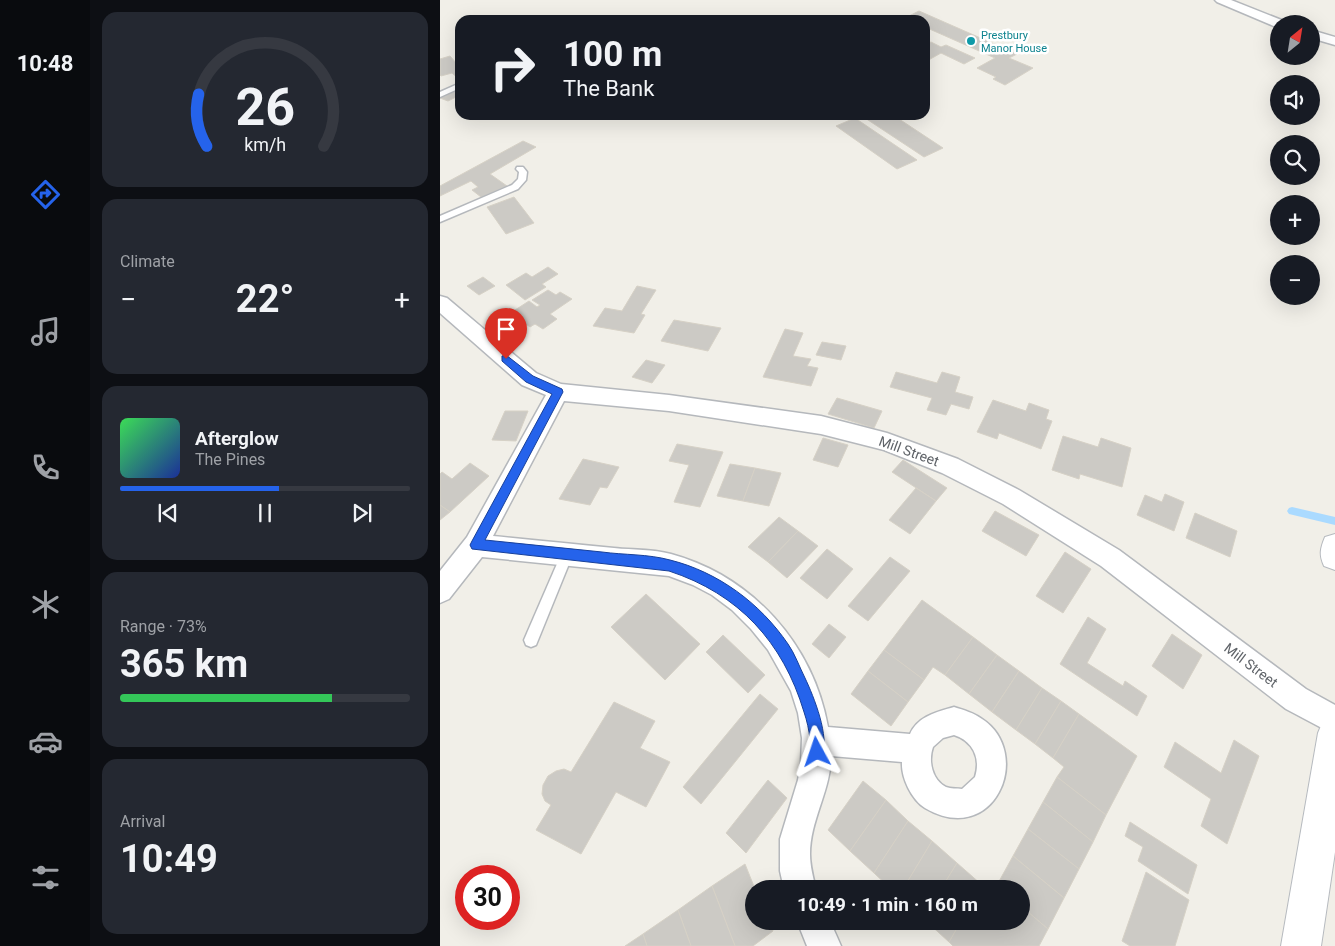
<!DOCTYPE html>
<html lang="en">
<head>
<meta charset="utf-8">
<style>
	body { margin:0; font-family:Roboto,sans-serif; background:#242831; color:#f1f3f6; height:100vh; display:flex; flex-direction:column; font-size:19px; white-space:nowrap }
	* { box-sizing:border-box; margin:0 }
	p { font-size:16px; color:#9ea1a6 }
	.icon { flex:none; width:28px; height:28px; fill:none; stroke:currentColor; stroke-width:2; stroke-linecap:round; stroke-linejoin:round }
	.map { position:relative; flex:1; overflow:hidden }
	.drawer { display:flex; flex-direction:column; gap:12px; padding:12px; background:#0d0f14; width:350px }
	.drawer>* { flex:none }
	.guide { position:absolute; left:15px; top:15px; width:475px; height:105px; border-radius:15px; box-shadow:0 5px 20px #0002; background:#171b24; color:#f1f3f6; overflow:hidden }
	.needle { width:32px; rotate:30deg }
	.controls { position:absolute; left:830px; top:15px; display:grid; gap:10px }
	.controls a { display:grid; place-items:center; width:50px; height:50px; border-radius:50%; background:#171b24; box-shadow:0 5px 20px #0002; font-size:25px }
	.speed { position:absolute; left:15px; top:865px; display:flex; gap:10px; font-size:25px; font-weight:700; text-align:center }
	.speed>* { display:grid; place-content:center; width:65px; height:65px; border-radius:50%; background:#171b24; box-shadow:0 5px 20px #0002; line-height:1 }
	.speed .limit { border:8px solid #d22; background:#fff; color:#111 }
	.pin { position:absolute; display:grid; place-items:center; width:42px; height:42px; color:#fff; margin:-51px -21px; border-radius:50% 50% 50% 0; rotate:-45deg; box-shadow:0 0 5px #0007 }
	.pin .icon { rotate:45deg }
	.me { position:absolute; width:55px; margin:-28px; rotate:355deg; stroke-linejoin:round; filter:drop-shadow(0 0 4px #0008) }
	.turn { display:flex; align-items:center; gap:18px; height:105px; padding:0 25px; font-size:22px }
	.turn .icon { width:65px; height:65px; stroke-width:2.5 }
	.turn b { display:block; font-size:35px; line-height:42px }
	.big { font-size:38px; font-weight:700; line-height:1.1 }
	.drawer .widget { flex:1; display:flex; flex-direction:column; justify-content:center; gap:8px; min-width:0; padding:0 18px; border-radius:15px; background:#242831 }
	.drawer .dial { align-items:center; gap:0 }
	.dial svg { height:130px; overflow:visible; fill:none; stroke:#363941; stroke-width:7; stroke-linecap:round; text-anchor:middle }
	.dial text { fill:#f1f3f6; stroke:none }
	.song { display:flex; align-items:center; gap:15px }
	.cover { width:60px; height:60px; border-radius:8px; background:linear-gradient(135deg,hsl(130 70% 55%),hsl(230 70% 35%)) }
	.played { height:5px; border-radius:2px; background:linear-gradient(90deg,#2563eb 55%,#363941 55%) }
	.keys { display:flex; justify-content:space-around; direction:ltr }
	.heat { display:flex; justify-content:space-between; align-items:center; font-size:28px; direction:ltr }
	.charge { height:8px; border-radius:4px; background:linear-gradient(90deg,#34c759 73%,#363941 0) }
	.trip { position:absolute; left:305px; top:880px; width:285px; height:50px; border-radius:25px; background:#171b24; box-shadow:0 5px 20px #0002; font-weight:700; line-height:50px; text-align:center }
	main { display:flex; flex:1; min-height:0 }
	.menu { display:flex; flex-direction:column; width:90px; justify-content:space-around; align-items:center; background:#090b0e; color:#9ea1a6 }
	.menu .icon { width:35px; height:35px }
	.menu .current { color:#2563eb }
	.menu b { font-size:22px; color:#f1f3f6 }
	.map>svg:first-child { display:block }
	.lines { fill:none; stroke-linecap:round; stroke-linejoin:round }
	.stream { fill:#aadaff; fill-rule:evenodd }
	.building { fill:#cccac5; stroke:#d6d1c6 }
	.lane-casing { stroke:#b5b8bc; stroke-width:3 }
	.street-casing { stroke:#b5b8bc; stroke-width:3 }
	.secondary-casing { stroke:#b6babf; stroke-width:2 }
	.lane { fill:#fff; fill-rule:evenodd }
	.street { fill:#fff; fill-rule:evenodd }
	.secondary { fill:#fff; fill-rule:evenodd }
	.route { fill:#2563eb; stroke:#184099 }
	.culture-dot { fill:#0f9aa8; stroke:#fff; stroke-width:2 }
	.labels { text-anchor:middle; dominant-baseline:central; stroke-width:5; stroke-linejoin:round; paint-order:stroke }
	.far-culture-label { font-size:11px; fill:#0d838f; stroke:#fff; text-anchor:start }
	.street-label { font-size:14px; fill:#5f6368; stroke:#fff }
</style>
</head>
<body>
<main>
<nav class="menu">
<b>10:48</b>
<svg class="icon current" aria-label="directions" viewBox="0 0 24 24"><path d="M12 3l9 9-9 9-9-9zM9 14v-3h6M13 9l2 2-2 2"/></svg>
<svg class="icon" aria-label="music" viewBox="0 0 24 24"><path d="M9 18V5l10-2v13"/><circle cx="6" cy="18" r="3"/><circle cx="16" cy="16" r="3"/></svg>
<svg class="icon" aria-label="phone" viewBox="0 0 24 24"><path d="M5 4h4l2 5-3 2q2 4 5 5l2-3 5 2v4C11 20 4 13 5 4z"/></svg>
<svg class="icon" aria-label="climate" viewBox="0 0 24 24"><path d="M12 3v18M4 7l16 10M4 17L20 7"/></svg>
<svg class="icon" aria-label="car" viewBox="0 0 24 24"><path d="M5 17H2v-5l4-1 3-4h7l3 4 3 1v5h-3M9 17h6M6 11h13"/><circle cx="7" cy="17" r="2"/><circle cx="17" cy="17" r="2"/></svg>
<svg class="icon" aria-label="filters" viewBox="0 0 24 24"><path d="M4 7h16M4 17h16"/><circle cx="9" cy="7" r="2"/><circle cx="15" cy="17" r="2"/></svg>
</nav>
<section class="drawer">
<div class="widget dial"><svg viewBox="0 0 100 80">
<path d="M14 69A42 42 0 1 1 86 69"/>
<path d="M14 69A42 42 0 0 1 9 37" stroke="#2563eb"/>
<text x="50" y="56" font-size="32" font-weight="700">26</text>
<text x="50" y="72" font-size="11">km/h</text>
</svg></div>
<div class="widget"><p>Climate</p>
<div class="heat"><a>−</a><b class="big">22°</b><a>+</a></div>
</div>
<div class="widget">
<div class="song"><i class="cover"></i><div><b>Afterglow</b><p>The Pines</p></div></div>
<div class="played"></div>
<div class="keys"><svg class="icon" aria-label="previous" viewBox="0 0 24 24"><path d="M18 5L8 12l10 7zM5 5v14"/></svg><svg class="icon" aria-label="pause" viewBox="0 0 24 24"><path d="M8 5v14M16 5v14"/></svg><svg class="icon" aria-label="next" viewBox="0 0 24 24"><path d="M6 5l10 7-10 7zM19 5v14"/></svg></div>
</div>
<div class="widget"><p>Range · 73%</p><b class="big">365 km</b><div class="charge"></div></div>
<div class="widget"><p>Arrival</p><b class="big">10:49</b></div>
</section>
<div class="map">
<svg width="895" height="946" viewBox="0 0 895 946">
	<rect width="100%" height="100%" fill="#f1efe8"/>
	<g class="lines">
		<polygon class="stream" points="852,507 895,517 895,525 849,514 847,511 849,508"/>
	</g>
	<g class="building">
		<polygon points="479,11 577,54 569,58 593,68 565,85 553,79 556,77 537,68 555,58 485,27 485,20 461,20"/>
		<polygon points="491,42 501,47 506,45 535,58 524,64 501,53 485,62 485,44"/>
		<polygon points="10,56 17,64 20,63 20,80 12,73 1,76 0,75 0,59"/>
		<polygon points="15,88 20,90 20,95 8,101 0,98 0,96"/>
		<polygon points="453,115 503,148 484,157 422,116"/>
		<polygon points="415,118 477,160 457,169 396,126"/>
		<polygon points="83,141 96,147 50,174 67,186 41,197 32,190 38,187 31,181 0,196 0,186"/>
		<polygon points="74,197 94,223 66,234 47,207"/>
		<polygon points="108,267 118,274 102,284 106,287 85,300 66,285 86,273 92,277"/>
		<polygon points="43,277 55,286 39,295 27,286"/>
		<polygon points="197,286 216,290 201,314 205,315 194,333 153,326 165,308 182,311"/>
		<polygon points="108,290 116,295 120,292 132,299 110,314 117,319 103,329 95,324 90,327 79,319 83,316 75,310 89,301 97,307 100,305 92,300"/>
		<polygon points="234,320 281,328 268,351 221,341"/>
		<polygon points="345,329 363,333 353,356 371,359 367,366 378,368 371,386 323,377"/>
		<polygon points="382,342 406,346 401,360 376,355"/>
		<polygon points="206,360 225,365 212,383 192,377"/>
		<polygon points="456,372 497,383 502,372 520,377 515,392 533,397 529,409 511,404 506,415 487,410 492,398 450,387"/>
		<polygon points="397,398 442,411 434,428 388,414"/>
		<polygon points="553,400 586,411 589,403 609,410 606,419 612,421 601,449 559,433 557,439 537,432"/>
		<polygon points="65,411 88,411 76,441 52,440"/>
		<polygon points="623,436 658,447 661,438 691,448 682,487 640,474 639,479 612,470"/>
		<polygon points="383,438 408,445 398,467 373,460"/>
		<polygon points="237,444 283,452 260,507 234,502 249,465 229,461"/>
		<polygon points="143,459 179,467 167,488 160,487 150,505 119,499"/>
		<polygon points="463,460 507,488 496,501 452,472"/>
		<polygon points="30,463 49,476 10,512 0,505 0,474 2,472 12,479"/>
		<polygon points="290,464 315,468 303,501 277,496"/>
		<polygon points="315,468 341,473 329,506 303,501"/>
		<polygon points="476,488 496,501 470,534 449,520"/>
		<polygon points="725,494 744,502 734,531 697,515 705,495 722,502"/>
		<polygon points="0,505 10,512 0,520"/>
		<polygon points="555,511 599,535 586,556 542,531"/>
		<polygon points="755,513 797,531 790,557 746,538"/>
		<polygon points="339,517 358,531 328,562 308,547"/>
		<polygon points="358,531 378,546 347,578 328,562"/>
		<polygon points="387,549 413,569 387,599 360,578"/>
		<polygon points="625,552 651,569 623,613 596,596"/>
		<polygon points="450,557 470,571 428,621 408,606"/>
		<polygon points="206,594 260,644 225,680 171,627"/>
		<polygon points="482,600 533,637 505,675 493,667 484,680 444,650"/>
		<polygon points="648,617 666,629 647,663 683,686 685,681 707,696 697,716 620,664"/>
		<polygon points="389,624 406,637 389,658 372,644"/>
		<polygon points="732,634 762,655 743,689 712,666"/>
		<polygon points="283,635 325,675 308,693 266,652"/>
		<polygon points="533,637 557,655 529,694 505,675"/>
		<polygon points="444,650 484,680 468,702 428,671"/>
		<polygon points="557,655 579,671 552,712 529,694"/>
		<polygon points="428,671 468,702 451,726 411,694"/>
		<polygon points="579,671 602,688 576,730 552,712"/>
		<polygon points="602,688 621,701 595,744 576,730"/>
		<polygon points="320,694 338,709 261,804 243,787"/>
		<polygon points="621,701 639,714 613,758 595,744"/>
		<polygon points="174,702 215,721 200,748 230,762 206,807 176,792 141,854 96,830 111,805 105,801 102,794 103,785 108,776 116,771 124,769 131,772"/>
		<polygon points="639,714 697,756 666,815 617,777 624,767 613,758"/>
		<polygon points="794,740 819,756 787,844 761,826 771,799 724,767 735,742 781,773"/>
		<polygon points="617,777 666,815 653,842 603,802"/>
		<polygon points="328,780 347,798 306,853 286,833"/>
		<polygon points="423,781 446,800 410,851 388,830"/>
		<polygon points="446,800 468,821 434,873 410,851"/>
		<polygon points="603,802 653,842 639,869 588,829"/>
		<polygon points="468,821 492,841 463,889 451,889 434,873"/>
		<polygon points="690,822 757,865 748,894 698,861 703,847 685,836"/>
		<polygon points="588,829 639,869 624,898 573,856"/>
		<polygon points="492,841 517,863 501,889 463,889"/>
		<polygon points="573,856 624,898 608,929 581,906 581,889 562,889 557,885"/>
		<polygon points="517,863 542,885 540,889 501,889"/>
		<polygon points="305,864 315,889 314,889 314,921 329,921 333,931 313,946 295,946 272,886"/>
		<polygon points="706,872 749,900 735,946 690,946 682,941"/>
		<polygon points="272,886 295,946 251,946 238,910"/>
		<polygon points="581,906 608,929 599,946 513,946 509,942 521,921 581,921"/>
		<polygon points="238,910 251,946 207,946 203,934"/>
		<polygon points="486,921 521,921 509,942"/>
		<polygon points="203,934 207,946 185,946"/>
	</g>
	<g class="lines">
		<defs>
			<g id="lane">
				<polygon points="20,83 20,88 0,97 0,92"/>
				<polygon points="77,167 83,167 87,172 86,180 78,189 0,222 0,216 72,185 78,179 79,172 76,169"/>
				<polygon points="127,548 131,550 133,554 96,645 91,647 86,645 84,640 123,550"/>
			</g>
			<g id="street">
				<polygon points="775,0 791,0 844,21 846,24 839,24 839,27 836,27 777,2"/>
				<polygon points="871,30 895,37 895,45 871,38"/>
				<path d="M0,296L7,298L96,373L121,384L229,395L381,416L447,433L518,459L579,490L679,550L866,689L895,705V735L846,709L661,566L563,504L502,473L444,450L381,434L229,411L124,401L53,536C94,540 134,544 174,548C193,550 213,549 231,554C312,576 373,644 388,727L470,734C478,716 497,712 514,707C524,710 534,713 542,719C594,753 555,849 485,808C472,800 461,778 462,762L391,756C391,790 370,820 370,854C370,866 373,877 376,889H344L340,871V839L358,780L361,763L362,738L358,713L351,691L328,650L311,629L292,610L272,595L253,585L229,576L42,557L9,599L0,603V571L27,537L106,395L82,385L0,313ZM514,735C533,741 541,758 535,777L522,789C517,788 511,789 506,787C492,780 488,761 493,747L503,738Z"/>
				<polygon points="357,921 390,921 401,946 367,946"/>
			</g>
			<g id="secondary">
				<path d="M895,534V570L884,566C879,555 880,549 885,537Z"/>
				<polygon points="895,716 895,852 881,946 841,946 878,733 883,721"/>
			</g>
		</defs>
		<use href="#lane" class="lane-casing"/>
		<use href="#street" class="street-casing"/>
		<use href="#secondary" class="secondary-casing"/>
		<use href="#lane" class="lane"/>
		<use href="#street" class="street"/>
		<use href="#secondary" class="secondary"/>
	</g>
	<path class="route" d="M66,355L93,376L122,389L123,392L45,540C84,544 123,548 162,552C184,555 208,554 230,560C278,572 320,603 348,644C355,654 359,666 365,678C374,697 390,737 382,757L377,760L372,757C369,751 371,745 370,739C369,730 367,721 364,712C343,642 299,594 229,571L32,549L30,545L32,541L112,394L86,382L62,361V356Z"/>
	<circle class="culture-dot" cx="531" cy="41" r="5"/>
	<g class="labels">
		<g class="far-culture-label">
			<text x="541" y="35">Prestbury<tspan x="541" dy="13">Manor House</tspan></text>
		</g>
		<g class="street-label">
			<text transform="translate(469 451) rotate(20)">Mill Street</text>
			<text transform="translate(811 665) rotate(37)">Mill Street</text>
		</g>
	</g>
</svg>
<div class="controls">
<a><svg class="needle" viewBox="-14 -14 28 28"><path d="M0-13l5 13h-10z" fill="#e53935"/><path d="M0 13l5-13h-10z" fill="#9ea1a6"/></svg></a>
<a><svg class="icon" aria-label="sound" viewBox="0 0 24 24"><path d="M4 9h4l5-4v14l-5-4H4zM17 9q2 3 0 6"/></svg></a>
<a><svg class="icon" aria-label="search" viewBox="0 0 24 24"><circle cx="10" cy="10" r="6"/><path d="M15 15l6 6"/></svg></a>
<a>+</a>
<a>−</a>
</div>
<div class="speed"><div class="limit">30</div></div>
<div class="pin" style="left:66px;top:359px;background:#d93025"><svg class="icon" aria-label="arrive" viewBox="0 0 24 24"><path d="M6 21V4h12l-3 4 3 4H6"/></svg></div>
<svg class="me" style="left:377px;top:752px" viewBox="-20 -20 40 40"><path d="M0-17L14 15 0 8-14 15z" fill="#2563eb" stroke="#fff" stroke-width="4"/></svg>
<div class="trip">10:49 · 1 min · 160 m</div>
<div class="guide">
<div class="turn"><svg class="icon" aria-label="right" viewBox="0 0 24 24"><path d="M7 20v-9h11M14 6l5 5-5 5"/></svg><div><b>100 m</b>The Bank</div></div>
</div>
</div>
</main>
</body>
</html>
